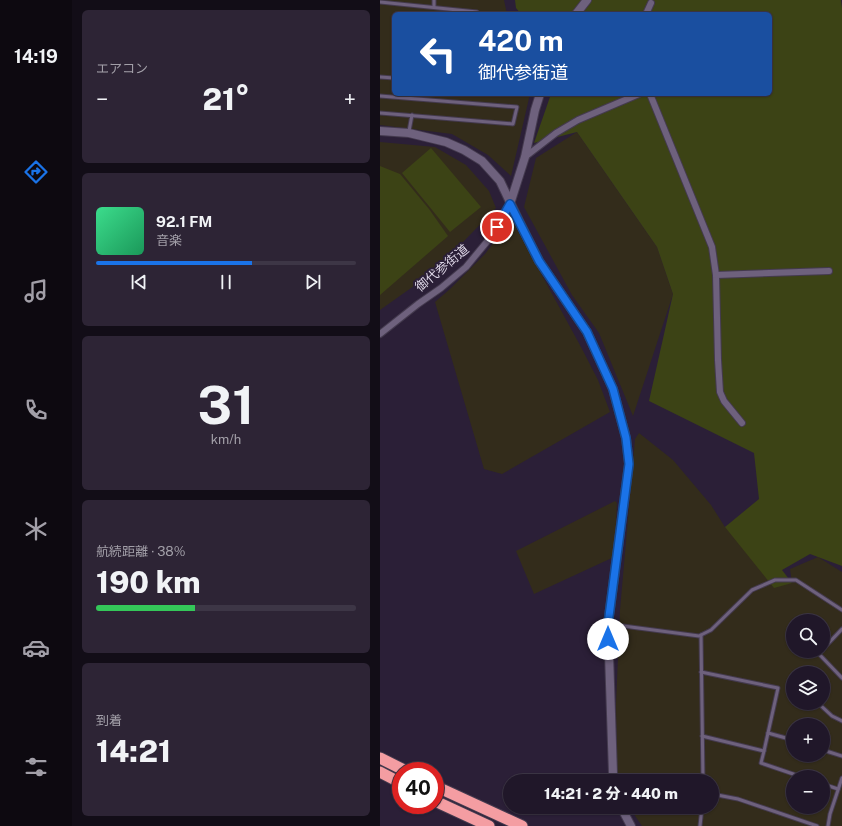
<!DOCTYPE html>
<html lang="ja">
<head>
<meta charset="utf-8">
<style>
	body { margin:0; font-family:"Public Sans","Noto Sans JP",sans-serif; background:#2d2435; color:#f1f3f6; height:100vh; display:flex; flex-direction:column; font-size:15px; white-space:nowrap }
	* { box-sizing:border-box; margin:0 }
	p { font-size:13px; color:#a29fa8 }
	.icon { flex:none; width:22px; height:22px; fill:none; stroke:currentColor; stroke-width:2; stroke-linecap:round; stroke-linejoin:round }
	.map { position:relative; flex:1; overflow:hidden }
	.drawer { display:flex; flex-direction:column; gap:10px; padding:10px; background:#120d17; width:308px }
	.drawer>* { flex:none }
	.hud { position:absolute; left:12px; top:12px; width:380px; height:84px; border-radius:6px; box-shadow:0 1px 3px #0004,0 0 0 1px #3d3646; background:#1a4fa0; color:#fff; overflow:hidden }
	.fabs { position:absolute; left:406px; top:614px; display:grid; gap:8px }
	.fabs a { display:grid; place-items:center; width:44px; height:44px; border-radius:50%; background:#201729; box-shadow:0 1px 3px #0004,0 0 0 1px #3d3646; font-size:20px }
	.speed { position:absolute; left:12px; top:762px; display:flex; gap:8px; font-size:20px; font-weight:700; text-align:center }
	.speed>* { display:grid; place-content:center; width:52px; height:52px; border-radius:50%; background:#201729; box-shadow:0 1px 3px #0004,0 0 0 1px #3d3646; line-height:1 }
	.speed .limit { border:6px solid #d22; background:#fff; color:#111 }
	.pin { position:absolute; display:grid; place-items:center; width:34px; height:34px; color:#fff; margin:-17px; border:2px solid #fff; border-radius:50%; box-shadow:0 1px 4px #0007 }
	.me { position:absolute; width:44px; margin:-22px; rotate:0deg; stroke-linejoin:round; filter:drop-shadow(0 0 3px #0008) }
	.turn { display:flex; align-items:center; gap:14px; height:84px; padding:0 20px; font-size:18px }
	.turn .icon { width:52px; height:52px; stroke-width:2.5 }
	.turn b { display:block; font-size:28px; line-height:34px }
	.big { font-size:30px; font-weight:800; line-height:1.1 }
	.drawer .tile { flex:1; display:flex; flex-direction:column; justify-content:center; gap:6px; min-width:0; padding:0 14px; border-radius:6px; background:#2d2435 }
	.drawer .dial { align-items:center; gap:0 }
	.dial b { font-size:52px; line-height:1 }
	.song { display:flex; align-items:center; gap:12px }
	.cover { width:48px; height:48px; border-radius:6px; background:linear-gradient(135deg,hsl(150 70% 55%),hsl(150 70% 35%)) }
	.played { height:4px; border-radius:2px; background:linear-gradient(90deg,#1a73e8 60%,#3d3646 60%) }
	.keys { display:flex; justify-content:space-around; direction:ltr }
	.heat { display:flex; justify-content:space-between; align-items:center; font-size:22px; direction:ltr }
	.charge { height:6px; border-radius:3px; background:linear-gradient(90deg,#34c759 38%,#3d3646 0) }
	.trip { position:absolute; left:123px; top:774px; width:216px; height:40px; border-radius:20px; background:#201729; box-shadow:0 1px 3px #0004,0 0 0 1px #3d3646; font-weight:800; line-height:40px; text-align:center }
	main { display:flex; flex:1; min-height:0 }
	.tabs { display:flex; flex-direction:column; width:72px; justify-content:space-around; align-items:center; background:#0d0910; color:#a29fa8 }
	.tabs .icon { width:28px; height:28px }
	.tabs .active { color:#1a73e8 }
	.tabs b { font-size:18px; color:#f1f3f6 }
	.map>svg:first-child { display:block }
	.industrial { fill:#332c1b; fill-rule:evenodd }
	.green { fill:#3c4315 }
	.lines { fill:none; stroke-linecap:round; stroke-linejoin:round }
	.service-casing { stroke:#443a4e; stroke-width:5 }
	.minor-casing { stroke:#443a4e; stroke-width:8 }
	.tertiary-casing { stroke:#443a4e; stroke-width:10 }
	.motorway-casing { stroke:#443a4e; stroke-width:13 }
	.service { stroke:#6e617d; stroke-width:3 }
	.minor { stroke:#6e617d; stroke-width:6 }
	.tertiary { stroke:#6e617d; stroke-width:8 }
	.motorway { stroke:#f49da2; stroke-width:11 }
	.route-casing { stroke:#114b97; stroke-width:10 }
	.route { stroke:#1a73e8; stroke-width:7 }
	.labels { text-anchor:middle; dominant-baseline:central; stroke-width:4; stroke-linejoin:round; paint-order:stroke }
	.street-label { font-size:13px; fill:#dfd8e8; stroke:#2b1f37 }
</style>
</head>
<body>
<main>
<nav class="tabs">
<b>14:19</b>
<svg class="icon active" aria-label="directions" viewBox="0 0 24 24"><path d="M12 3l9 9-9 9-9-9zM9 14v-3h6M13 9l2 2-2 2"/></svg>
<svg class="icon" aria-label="music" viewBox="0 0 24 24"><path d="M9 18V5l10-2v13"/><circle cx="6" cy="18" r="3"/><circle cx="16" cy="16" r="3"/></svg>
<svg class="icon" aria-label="phone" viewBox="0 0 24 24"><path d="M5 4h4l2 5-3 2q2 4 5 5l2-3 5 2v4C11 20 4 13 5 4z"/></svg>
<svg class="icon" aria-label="climate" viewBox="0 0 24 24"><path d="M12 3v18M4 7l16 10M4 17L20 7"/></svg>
<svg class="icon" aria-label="car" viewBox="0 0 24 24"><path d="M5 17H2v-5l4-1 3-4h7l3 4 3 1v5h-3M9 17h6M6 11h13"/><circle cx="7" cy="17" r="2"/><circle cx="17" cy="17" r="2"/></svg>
<svg class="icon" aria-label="filters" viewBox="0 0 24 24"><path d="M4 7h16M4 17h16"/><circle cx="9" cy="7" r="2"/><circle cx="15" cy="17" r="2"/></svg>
</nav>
<section class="drawer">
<div class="tile"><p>エアコン</p>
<div class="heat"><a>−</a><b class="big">21°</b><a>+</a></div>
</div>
<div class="tile">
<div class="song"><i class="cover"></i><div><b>92.1 FM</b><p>音楽</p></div></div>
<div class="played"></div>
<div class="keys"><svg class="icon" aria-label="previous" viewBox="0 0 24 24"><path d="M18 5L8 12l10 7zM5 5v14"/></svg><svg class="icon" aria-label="pause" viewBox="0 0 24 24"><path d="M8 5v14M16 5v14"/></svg><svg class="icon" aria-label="next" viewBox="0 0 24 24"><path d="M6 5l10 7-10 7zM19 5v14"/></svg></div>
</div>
<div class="tile dial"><b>31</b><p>km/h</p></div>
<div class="tile"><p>航続距離 · 38%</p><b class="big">190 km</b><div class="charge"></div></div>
<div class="tile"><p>到着</p><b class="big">14:21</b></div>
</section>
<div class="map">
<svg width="462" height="826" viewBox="0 0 462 826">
	<rect width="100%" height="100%" fill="#2b1f37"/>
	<g class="industrial">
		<polygon points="0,0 124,0 127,14 14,14 14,94 150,94 131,176 108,155 72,134 0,125"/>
		<polygon points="197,132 277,247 293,294 253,416 219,333 192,295 144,207 156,158"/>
		<polygon points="0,142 55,147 86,165 109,191 116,208 55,271 0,310"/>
		<polygon points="128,223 134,224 201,347 218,380 230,412 122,474 104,469 55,302 70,289 105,254"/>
		<path d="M259,433L293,460L331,505L345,527L412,583L410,569L438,557L462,572V826H262L249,807H332V781H239L237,776L236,704L240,610L255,439ZM413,621H443V651H413ZM413,673H443V703H413ZM413,725H443V755H413ZM413,777H443V807H413Z"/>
		<polygon points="235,501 237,503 234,557 154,594 136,551"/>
	</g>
	<g class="green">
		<polygon points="135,0 461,0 462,8 462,566 430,554 402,570 412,583 394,588 345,527 379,499 374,453 269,401 293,294 277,247 197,132 154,143 171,94 390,94 390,14 141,14 136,8"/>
		<polygon points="51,148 101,207 70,232 22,173"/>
		<polygon points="0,166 20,174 49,209 68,236 0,295"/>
	</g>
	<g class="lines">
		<defs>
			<g id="service">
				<polyline points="0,2 97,12 97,14"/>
				<polyline points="54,7 54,0"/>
				<polyline points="0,77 14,78"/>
				<polyline points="0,96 137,107 133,124 0,113"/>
				<polyline points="29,131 32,115"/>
				<polyline points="228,624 319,636 331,630 372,590 395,580 416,580 462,610"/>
				<polyline points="321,635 323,781"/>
				<polyline points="443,649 462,629"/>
				<polyline points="442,651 439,654 462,678"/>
				<polyline points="321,672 398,688 384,751 322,736"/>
				<polyline points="411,679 413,680"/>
				<polyline points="438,703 452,716 462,721"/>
				<polyline points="388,733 413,740"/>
				<polyline points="443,750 462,756"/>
				<polyline points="384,751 381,763 422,777"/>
				<polyline points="443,784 458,789"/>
				<polyline points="332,794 358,799 437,826"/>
				<polyline points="320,826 322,807"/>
				<polyline points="448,826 450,814 462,778"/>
			</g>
			<g id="minor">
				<polyline points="266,14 271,3"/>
				<polyline points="270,94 332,247 336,275 338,360 340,392 344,401 362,423"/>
				<polyline points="145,157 176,133 198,120 259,94"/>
				<polyline points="336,275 449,271"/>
				<polyline points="0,334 38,304 61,288 86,267 110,238 130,204"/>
			</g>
			<g id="tertiary">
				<polyline points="196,14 207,0"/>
				<polyline points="0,131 29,133 66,142 84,150 102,161 120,181 140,223 159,261 207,332 233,389 246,438 249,464 228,624 233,774 234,781"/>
				<polyline points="130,204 145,157 155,110 160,94"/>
				<polyline points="241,807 251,826"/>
			</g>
			<g id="motorway">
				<polyline points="0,758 26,771"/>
				<polyline points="0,772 21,783"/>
				<polyline points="55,786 142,826"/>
				<polyline points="55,801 109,826"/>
			</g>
		</defs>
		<use href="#service" class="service-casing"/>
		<use href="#minor" class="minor-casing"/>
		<use href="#tertiary" class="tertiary-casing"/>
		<use href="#motorway" class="motorway-casing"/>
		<use href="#service" class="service"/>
		<use href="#minor" class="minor"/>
		<use href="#tertiary" class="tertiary"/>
		<use href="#motorway" class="motorway"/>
	</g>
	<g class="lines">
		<defs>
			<polyline id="route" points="117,227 130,204 159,261 207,332 233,389 246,438 249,464 228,624 228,639"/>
		</defs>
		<use href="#route" class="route-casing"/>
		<use href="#route" class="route"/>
	</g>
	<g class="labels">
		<g class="street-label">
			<text transform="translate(62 268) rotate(-40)">御代参街道</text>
		</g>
	</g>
</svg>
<div class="fabs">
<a><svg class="icon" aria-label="search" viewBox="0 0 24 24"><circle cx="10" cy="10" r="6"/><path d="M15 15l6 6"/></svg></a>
<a><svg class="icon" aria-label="layers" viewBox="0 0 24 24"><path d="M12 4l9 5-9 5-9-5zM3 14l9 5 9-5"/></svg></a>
<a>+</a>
<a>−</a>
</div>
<div class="speed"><div class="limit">40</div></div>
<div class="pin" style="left:117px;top:227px;background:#d93025"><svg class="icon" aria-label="arrive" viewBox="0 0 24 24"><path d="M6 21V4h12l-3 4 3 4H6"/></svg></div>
<svg class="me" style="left:228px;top:639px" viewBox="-20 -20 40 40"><circle r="19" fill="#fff"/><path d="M0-13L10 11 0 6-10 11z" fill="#1a73e8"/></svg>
<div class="trip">14:21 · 2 分 · 440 m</div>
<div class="hud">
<div class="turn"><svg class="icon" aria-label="left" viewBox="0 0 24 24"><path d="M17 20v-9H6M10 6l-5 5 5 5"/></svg><div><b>420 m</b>御代参街道</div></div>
</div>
</div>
</main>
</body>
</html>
